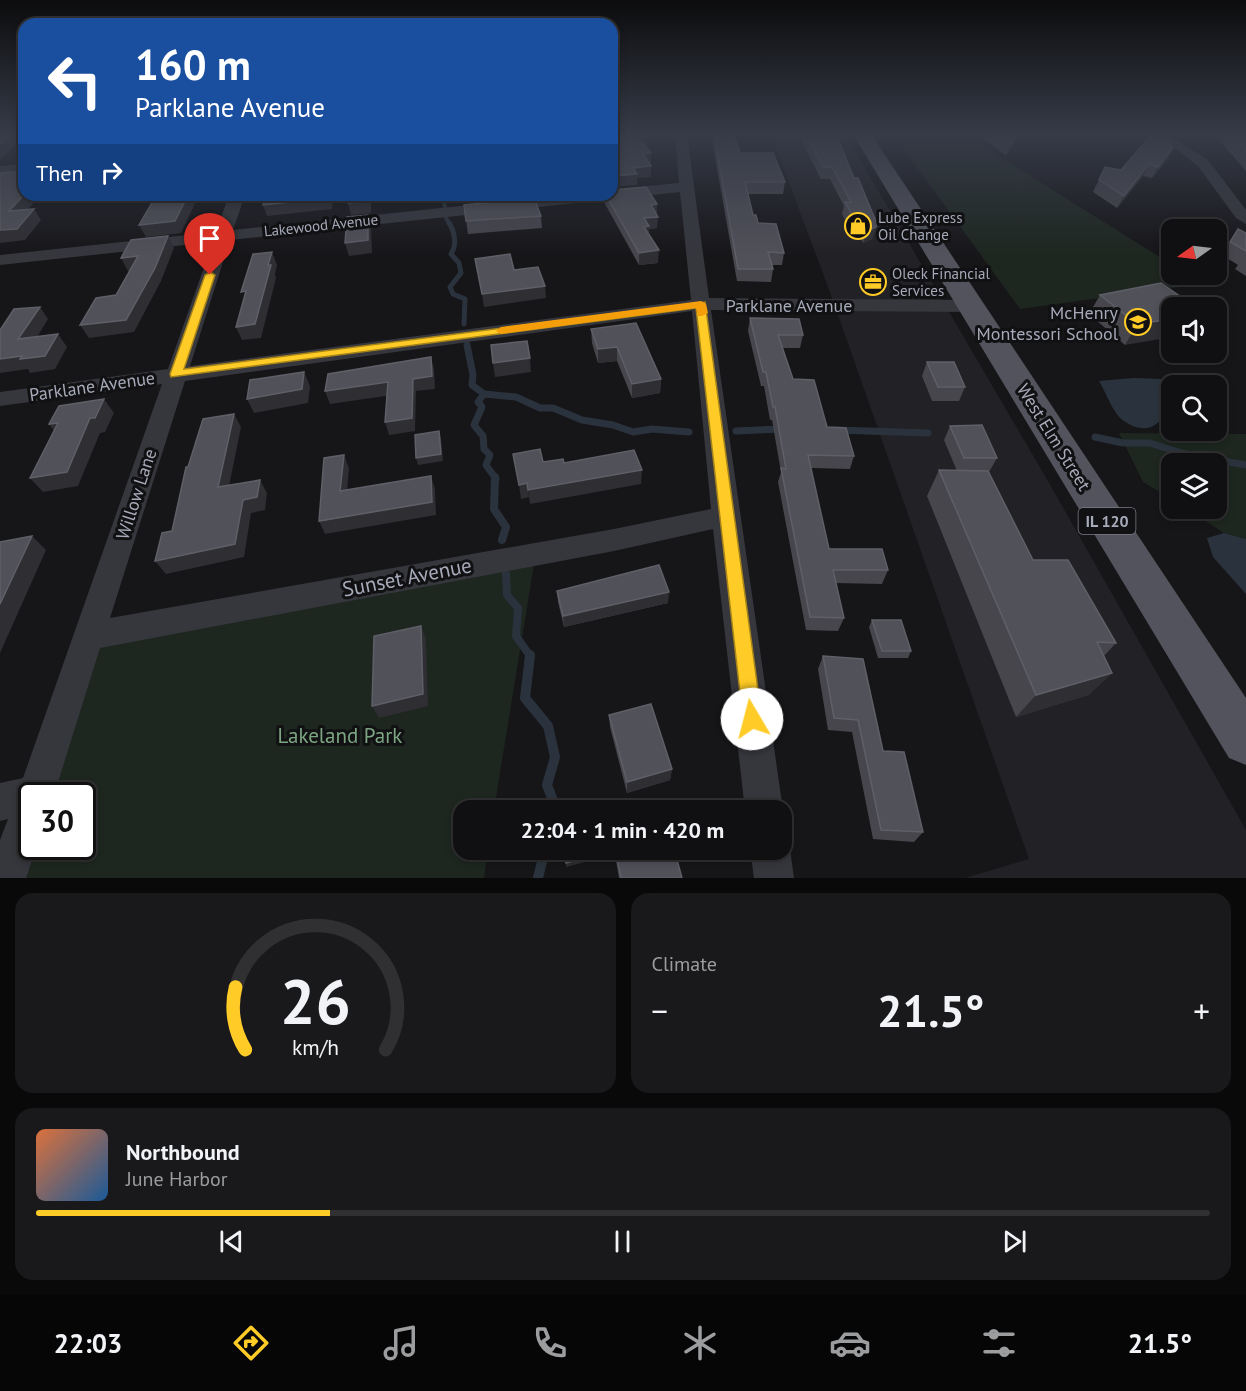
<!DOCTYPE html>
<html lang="en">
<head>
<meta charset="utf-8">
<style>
	body { margin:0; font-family:"PT Sans",sans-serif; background:#19191b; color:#f1f3f6; height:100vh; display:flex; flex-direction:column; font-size:22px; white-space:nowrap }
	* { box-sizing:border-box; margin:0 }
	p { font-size:20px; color:#9c9d9f }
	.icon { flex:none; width:33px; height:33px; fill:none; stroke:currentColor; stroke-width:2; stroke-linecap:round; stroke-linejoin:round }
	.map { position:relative; height:878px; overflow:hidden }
	.panel { display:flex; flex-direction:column; gap:15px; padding:15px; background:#09090a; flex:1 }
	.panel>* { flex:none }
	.hud { position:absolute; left:18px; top:18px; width:600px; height:183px; border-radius:18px; box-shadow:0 3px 9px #0003,0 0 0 2px #303032; background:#1a4fa0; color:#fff; overflow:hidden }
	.needle { width:39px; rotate:256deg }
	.controls { position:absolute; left:1161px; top:219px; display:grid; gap:12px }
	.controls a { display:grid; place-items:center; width:66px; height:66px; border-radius:12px; background:#101012; box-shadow:0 3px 9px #0003,0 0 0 2px #303032; font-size:30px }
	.speed { position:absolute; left:18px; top:782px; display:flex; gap:12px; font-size:30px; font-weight:700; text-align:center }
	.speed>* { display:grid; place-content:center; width:78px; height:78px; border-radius:50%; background:#101012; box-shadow:0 3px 9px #0003,0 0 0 2px #303032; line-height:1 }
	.speed .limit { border:3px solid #111; border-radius:9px; background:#fff; color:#111 }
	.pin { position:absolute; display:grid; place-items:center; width:51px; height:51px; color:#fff; margin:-62px -26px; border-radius:50% 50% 50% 0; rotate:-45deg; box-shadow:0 0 6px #0007 }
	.pin .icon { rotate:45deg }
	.me { position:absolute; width:66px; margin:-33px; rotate:352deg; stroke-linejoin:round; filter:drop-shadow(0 0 4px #0008) }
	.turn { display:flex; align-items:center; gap:21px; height:126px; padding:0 18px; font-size:27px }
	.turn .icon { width:78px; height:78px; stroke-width:2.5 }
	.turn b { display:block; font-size:42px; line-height:51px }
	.then { display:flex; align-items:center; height:57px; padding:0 18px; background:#0003; gap:12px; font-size:22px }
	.big { font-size:45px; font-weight:600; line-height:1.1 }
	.panel .card { flex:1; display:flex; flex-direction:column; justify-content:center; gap:9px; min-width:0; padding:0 21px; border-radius:18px; background:#19191b }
	.panel .dial { align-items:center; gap:0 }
	.dial svg { height:156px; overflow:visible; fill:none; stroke:#303032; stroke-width:7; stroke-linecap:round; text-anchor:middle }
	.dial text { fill:#f1f3f6; stroke:none }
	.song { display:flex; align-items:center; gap:18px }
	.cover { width:72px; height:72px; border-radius:9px; background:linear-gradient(135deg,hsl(20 70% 55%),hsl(210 70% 35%)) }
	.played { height:6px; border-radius:3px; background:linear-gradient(90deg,#ffcb26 25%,#303032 25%) }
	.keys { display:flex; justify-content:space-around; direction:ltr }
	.heat { display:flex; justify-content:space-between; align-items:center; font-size:33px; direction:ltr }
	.panel .tiles { flex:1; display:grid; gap:15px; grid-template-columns:1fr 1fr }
	.card:last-child { grid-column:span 2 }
	.trip { position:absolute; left:453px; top:800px; width:339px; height:60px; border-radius:18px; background:#101012; box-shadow:0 3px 9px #0003,0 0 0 2px #303032; font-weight:600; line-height:60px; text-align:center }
	.tab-bar { display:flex; height:96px; justify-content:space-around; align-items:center; background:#060607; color:#9c9d9f }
	.tab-bar .icon { width:42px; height:42px }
	.tab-bar .active { color:#ffcb26 }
	.tab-bar b { font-size:27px; color:#f1f3f6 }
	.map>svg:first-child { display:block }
	.built { fill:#222125 }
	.green { fill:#1d261f }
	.water { fill:#2a333d }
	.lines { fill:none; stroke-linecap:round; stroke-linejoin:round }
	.stream-far4 { stroke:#2a333d; stroke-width:4 }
	.stream-far3 { stroke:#2a333d; stroke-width:5 }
	.stream-far2 { stroke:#2a333d; stroke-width:7 }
	.stream-far1 { stroke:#2a333d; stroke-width:8 }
	.stream { stroke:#2a333d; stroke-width:10 }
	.minor { fill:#36373d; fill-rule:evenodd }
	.primary { fill:#52535c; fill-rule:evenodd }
	.wall { fill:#47464d }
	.shaded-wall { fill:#2f2e33 }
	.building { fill:#515159; stroke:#5f5f68; stroke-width:1.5 }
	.route { fill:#ffcb26; stroke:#a68419; stroke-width:1.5 }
	.slow { fill:#f59e0b }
	.labels { text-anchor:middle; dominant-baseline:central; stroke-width:6; stroke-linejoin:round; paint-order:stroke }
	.far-poi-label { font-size:15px; fill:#a6aab9; stroke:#111113; text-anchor:start }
	.far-street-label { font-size:15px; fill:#a6aab9; stroke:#111113 }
	.shield { fill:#111113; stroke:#797c87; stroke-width:1.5 }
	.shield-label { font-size:16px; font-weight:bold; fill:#a6aab9 }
	.street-label { font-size:18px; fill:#a6aab9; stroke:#111113 }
	.poi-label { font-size:18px; fill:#a6aab9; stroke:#111113; text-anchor:end }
	.near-street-label { font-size:21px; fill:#a6aab9; stroke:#111113 }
	.near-park-label { font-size:21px; fill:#7ca582; stroke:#111113 }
</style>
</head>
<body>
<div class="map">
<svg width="1246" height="878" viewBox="0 0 1246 878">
	<rect width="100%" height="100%" fill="#161518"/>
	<polygon class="built" points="771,134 845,134 1048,481 1246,830 1246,878 965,878 1029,859 831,295"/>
	<g class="green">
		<polygon points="898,141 976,142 1171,264 1172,274 1188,275 1203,284 1020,309"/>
		<polygon points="1119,433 1246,434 1246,539 1224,533 1186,509 1216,508 1216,464 1172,464 1171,499 1143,482"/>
		<polygon points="536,552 494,810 464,810 464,849 488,849 484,878 6,878 32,846 82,846 82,795 35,795 89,636"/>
	</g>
	<g class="water">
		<path d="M1133,378L1164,379L1171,384C1174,413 1154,442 1124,421C1113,414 1106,392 1099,381Z"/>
		<polygon points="1224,533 1246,539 1246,594 1213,557 1207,538"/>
	</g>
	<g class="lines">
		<g class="stream-far4">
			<polyline points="443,195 445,207"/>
			<polyline points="446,218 450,225"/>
		</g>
		<path class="stream-far3" d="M449,223C455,232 457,245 451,254L459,263L461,273L450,287L453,294L465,299L464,324"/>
		<g class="stream-far2">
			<polyline points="467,345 473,375 472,385 484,394 516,397 540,408 553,408 582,420 613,425 633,432 652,429 689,432"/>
			<polyline points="484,394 478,402 482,407 474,425 483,436 484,449 490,455 486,465 496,479"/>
			<polyline points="837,430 928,433"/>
			<polyline points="736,431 781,429"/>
			<polyline points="1095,437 1123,443 1150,443 1181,453 1246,465"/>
		</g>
		<g class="stream-far1">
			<polyline points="495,477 494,509 506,527 502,540"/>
			<polyline points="506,574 507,595 518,608 516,636 530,656"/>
		</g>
		<g class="stream">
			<polyline points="530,655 525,698 548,726 555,757 547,785 554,803 553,810"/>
			<polyline points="538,878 545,849"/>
		</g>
		<g class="minor">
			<path d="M675,134H687L709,298L972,300L982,306L972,312L711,310L783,810L782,813V810H745L713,529L614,551L100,648L54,795H32V846H37L26,878H0V840L8,819L0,821V783L23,778L162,384L0,406V392L168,369L213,242L0,265V255L216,232L229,195H245L233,230L564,195H612V191L617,189L679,183ZM680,192L691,300L190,366L230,240ZM692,311L711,509L614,529L110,618L185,381Z"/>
			<polygon points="1149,134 1168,135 1208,160 1246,210 1246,224 1236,218 1198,166 1176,149"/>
			<polygon points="24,164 24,172 0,174 0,166"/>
			<polygon points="782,834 790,849 794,878 754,878 750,849 782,849"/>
		</g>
		<polygon class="primary" points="853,134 871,134 1246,698 1246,765 1229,758"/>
	</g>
	<g class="wall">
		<polygon points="711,134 734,134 740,153 785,182 783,194 748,194 753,215 758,223 784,253 782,265 772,265 773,269 771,282 737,281"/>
		<polygon points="798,134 836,134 854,178 877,224 872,239 863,243 860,237 854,237 842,214 844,206 830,179 821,179"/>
		<polygon points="977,134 1016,134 1017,135 1013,146 1006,155"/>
		<polygon points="1214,134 1244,134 1246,135 1246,171"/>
		<polygon points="1173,148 1167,160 1152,178 1143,176 1117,208 1093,192 1105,167 1121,170"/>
		<polygon points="604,195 612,195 657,204 657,228 649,229 649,234 658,263 639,265 604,202"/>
		<polygon points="464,205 541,216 542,228 468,234"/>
		<polygon points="1238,229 1246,233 1246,276 1235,269 1238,265 1222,255"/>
		<polygon points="1100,295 1197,308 1125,345 1089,314"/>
		<polygon points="750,318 803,335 800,348 783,348 793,379 827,427 854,456 850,469 811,468 829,549 888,570 882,584 836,583 844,618 838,631 806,630 778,482 781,472 772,420 770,420 764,386 761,386 748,331"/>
		<polygon points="591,329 661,379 660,393 632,398 617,361 598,363 592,343"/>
		<polygon points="927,362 965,387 959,401 932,401 922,376"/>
		<polygon points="950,426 997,458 989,472 1033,560 1116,643 1104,656 1112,673 1088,695 1016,717 927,496 939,470 957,471 944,440"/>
		<polygon points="557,591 668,603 564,627 558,602"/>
		<polygon points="872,620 911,651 908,658 878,658 869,627"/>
		<polygon points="823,656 883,751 923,832 914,842 873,839 852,732 828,730 818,669"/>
		<polygon points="609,715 672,769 670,780 627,793 610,727"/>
		<polygon points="615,849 674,849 682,878 619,878 615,855"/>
	</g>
	<g class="shaded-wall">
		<polygon points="10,134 24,134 24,136 0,160 0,144"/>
		<polygon points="1017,135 1013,146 1006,155 1011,144"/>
		<polygon points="647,137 647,147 639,147 639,138"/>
		<polygon points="1173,148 1167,160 1152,178 1158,167"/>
		<polygon points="651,153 651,163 642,164 643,154"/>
		<polygon points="1149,164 1143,176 1117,208 1124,196"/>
		<polygon points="651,166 651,177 637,178 637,185 612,187 612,176 633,168"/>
		<polygon points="24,195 41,195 16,222 9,211"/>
		<polygon points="188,195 199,195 181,233 146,237 139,225"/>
		<polygon points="329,195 333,195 332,209 267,216 263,205"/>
		<polygon points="368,195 370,195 371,197 371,213 351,215 348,203"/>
		<polygon points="463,195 530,195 530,196 464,203"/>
		<polygon points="657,204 657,216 651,205"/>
		<polygon points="34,209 41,220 25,240 0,243 0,230"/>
		<polygon points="368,215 371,227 372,253 349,256 345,243"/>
		<polygon points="658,217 657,228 649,229 649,238 644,230 644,218"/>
		<polygon points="877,224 872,239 863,243 867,231"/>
		<polygon points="168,236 174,248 161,281 134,332 89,338 80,325 126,320"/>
		<polygon points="659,250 658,263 639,265 639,253"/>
		<polygon points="272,252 277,265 275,274 276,278 261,338 242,340 236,327 268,265"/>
		<polygon points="138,256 144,269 128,271 121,258"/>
		<polygon points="545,286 546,298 484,307 482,294"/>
		<polygon points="40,307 48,319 28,352 18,339"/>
		<polygon points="1172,319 1172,337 1125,345 1137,324"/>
		<polygon points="58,334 67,347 55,369 30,373 28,369 0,373 0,359 22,356"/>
		<polygon points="617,347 617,361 598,363 598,349"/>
		<polygon points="431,357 434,369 435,389 416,391 415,431 389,435 385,422 413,379"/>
		<polygon points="530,358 531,372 495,377 493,363"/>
		<polygon points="304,372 310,386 308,403 254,413 247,399"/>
		<polygon points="661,379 660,393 632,398 632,384"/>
		<polygon points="388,382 392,395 330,404 325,391"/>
		<polygon points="104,399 114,413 105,432 100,433 78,486 43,492 30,478 90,418"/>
		<polygon points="234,414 241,427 226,501 218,487"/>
		<polygon points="58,423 60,439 49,424"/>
		<polygon points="439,431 441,438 443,461 418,465 416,458"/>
		<polygon points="344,455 349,468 346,504 340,491"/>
		<polygon points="642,470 641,484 530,504 528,490"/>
		<polygon points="431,476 435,489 436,515 325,534 319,521"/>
		<polygon points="260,480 267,493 265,510 251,513 244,557 166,574 155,561 243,500"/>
		<polygon points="527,483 529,497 521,499 519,485"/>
		<polygon points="32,536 46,550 0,653 0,604"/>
		<polygon points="669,592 668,603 564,627 563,616"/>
		<polygon points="421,626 426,639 428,706 379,718 372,706"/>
		<polygon points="1112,673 1088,695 1016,717 1036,695"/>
		<polygon points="672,769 670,780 627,793 627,782"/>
		<polygon points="602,852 603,857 566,867 566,863"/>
	</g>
	<g class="building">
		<polygon points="0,134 10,134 0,144"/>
		<polygon points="612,134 646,134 647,137 639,138 651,153 643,154 651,166 633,168 637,174 612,176"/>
		<polygon points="714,134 734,134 740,153 773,153 785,182 745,182 753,215 756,215 758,223 776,224 784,253 768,252 773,269 738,269"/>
		<polygon points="806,134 836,134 854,178 858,178 877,224 876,227 867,231 863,224 857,224 845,202 851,202 832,167 823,167"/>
		<polygon points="997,134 1016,134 1017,135 1011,144"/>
		<polygon points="1152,134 1162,134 1173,148 1158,167 1149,164 1124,196 1099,180 1105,167 1121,170"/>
		<polygon points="1230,134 1244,134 1246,135 1246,152"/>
		<polygon points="24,171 24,195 9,211 34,209 17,229 0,230 0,173"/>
		<polygon points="646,187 657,204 651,205 658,217 644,218 649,226 644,227 659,250 639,253 606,195 612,195 612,190"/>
		<polygon points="163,195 188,195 175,221 139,225 156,196"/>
		<polygon points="265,195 329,195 328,198 263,205"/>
		<polygon points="348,195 368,195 368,201 348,203"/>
		<polygon points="534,198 541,216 466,221 464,205"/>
		<polygon points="368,215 368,240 345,243 347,217"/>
		<polygon points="1238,229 1246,233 1246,251 1230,242"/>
		<polygon points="168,236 155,268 126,320 80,325 96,298 116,295 138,256 121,258 131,240"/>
		<polygon points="272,252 268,265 271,265 255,324 236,327 246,291 241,292 253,254"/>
		<polygon points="510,254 514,270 538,267 545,286 482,294 475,259"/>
		<polygon points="1161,283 1197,308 1172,308 1172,319 1137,324 1100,295"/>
		<polygon points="40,307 18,339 58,334 45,356 20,359 22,356 0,359 0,330 14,309"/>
		<polygon points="750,318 799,319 803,335 778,335 793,379 814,380 827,427 846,428 854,456 808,455 829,549 882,549 888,570 833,570 844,618 810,617 781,468 786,469 775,407 773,407 766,372 763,372"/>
		<polygon points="636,323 661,379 632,384 617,347 598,349 591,329"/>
		<polygon points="527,341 530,358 493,363 491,345"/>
		<polygon points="431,357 432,376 413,379 412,418 385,422 388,382 325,391 328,374"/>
		<polygon points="927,362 954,362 965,387 938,387"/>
		<polygon points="304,372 302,389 247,399 250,380"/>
		<polygon points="104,399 95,418 90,418 67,472 30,478 58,423 49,424 59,406"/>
		<polygon points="234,414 218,487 260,480 257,497 243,500 235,544 155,561 162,533 172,531 186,467 188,467 203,419"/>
		<polygon points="982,425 997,458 964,458 950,426"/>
		<polygon points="439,431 441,454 416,458 415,435"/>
		<polygon points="540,449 543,462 563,459 564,463 634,450 642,470 528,490 527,483 519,485 513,454"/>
		<polygon points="344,455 340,491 431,476 432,502 319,521 324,458"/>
		<polygon points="939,470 988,471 1033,560 1068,560 1116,643 1097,642 1112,673 1036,695"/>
		<polygon points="32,536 0,604 0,542"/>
		<polygon points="659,565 669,592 563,616 557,591"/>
		<polygon points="872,620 901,620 911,651 882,651"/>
		<polygon points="421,626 423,694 372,706 374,636"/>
		<polygon points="823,656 863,659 883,751 904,752 923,832 881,830 858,720 834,718"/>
		<polygon points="651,704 672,769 627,782 609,715"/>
		<polygon points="563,849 602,849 602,852 566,863"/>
		<polygon points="615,849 674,849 682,878 621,878"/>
	</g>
	<linearGradient id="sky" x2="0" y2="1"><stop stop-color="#0c0c0d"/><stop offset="0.52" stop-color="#363b48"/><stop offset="1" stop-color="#363b48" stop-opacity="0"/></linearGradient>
	<rect width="1246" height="257" fill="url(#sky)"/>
	<polygon class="route" points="210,272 215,275 184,369 705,302 762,719 759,726 752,729 745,726 743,719 696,308 171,377 170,374 205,275"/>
	<polygon class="slow" points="701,301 706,304 708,313 702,316 698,316 696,308 501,334 496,331 501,327"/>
	<defs>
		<symbol id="shop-ring" viewBox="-11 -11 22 22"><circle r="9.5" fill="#111113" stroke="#ffcb26" stroke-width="1.5"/><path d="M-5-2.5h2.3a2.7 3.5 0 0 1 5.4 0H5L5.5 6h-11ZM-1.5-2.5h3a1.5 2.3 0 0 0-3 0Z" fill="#ffcb26"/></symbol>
		<symbol id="office-ring" viewBox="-11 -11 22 22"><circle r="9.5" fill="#111113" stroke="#ffcb26" stroke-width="1.5"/><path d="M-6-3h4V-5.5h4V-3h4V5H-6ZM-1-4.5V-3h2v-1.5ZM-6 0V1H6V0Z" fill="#ffcb26"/></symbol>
		<symbol id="school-ring" viewBox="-11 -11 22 22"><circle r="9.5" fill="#111113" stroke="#ffcb26" stroke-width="1.5"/><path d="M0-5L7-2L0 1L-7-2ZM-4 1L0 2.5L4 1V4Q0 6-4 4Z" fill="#ffcb26"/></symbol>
	</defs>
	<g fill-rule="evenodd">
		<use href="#shop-ring" x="843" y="211" width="30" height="30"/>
		<use href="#office-ring" x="858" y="267" width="30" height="30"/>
		<use href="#school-ring" x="1123" y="307" width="30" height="30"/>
	</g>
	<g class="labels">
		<g class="far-poi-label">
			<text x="878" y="217">Lube Express<tspan x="878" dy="17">Oil Change</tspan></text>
			<text x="892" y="273">Oleck Financial<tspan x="892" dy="17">Services</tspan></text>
		</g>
		<g class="far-street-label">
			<text transform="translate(321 225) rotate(-6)">Lakewood Avenue</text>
		</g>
		<rect class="shield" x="1078.5" y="508" width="57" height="26" rx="4.5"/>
		<g class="shield-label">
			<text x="1107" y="521">IL 120</text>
		</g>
		<g class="street-label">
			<text x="789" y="305">Parklane Avenue</text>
			<text transform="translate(92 386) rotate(-8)">Parklane Avenue</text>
			<text transform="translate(1054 437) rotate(58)">West Elm Street</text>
			<text transform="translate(136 494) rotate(-72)">Willow Lane</text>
		</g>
		<g class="poi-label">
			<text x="1118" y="312">McHenry<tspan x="1118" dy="21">Montessori School</tspan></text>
		</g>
		<g class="near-street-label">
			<text transform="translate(407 577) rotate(-11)">Sunset Avenue</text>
		</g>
		<g class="near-park-label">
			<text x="340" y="735">Lakeland Park</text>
		</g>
	</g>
</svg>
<div class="controls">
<a><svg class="needle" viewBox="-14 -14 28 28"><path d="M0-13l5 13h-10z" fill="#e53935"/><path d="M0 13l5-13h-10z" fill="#9c9d9f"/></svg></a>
<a><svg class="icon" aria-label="sound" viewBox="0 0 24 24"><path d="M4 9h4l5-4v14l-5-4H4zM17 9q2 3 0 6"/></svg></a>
<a><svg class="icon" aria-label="search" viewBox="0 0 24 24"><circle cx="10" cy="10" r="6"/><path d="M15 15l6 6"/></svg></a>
<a><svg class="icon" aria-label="layers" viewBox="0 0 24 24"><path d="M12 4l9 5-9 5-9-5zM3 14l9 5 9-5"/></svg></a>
</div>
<div class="speed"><div class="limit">30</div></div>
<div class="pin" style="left:210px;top:275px;background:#d93025"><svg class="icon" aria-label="arrive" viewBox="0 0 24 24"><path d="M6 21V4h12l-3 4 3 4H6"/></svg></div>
<svg class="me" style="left:752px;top:719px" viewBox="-20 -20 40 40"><circle r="19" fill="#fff"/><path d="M0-13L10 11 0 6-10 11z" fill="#ffcb26"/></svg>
<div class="trip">22:04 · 1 min · 420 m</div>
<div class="hud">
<div class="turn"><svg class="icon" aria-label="left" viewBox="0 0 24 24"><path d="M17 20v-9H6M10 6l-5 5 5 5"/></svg><div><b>160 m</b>Parklane Avenue</div></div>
<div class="then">Then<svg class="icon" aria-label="right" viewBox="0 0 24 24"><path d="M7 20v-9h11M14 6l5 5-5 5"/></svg></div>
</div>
</div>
<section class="panel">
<div class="tiles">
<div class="card dial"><svg viewBox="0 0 100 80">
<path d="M14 69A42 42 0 1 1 86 69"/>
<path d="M14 69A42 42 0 0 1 9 37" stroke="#ffcb26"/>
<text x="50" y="56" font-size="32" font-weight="700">26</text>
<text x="50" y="72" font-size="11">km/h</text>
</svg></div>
<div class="card"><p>Climate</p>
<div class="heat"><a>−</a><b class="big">21.5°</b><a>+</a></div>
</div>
<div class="card">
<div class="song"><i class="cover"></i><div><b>Northbound</b><p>June Harbor</p></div></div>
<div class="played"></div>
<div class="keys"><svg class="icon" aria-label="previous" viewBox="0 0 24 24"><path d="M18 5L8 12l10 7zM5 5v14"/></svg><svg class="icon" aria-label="pause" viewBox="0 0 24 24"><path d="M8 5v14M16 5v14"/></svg><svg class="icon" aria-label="next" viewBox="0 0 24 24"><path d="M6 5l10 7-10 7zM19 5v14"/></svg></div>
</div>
</div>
</section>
<nav class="tab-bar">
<b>22:03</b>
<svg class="icon active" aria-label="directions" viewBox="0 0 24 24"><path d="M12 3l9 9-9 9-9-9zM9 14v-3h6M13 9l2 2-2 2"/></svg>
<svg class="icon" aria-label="music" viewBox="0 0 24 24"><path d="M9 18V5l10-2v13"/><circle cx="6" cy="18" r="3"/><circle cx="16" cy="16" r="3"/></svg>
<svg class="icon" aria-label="phone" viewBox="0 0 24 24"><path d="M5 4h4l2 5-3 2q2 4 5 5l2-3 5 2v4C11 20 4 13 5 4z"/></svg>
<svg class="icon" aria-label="climate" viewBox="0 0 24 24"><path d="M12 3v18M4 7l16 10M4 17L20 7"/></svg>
<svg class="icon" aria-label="car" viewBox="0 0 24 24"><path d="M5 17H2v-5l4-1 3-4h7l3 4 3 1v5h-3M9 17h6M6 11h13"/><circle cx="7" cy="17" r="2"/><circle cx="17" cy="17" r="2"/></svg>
<svg class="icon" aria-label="filters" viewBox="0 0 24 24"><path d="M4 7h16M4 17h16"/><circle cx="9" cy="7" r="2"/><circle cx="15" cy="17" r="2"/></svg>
<b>21.5°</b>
</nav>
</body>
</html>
